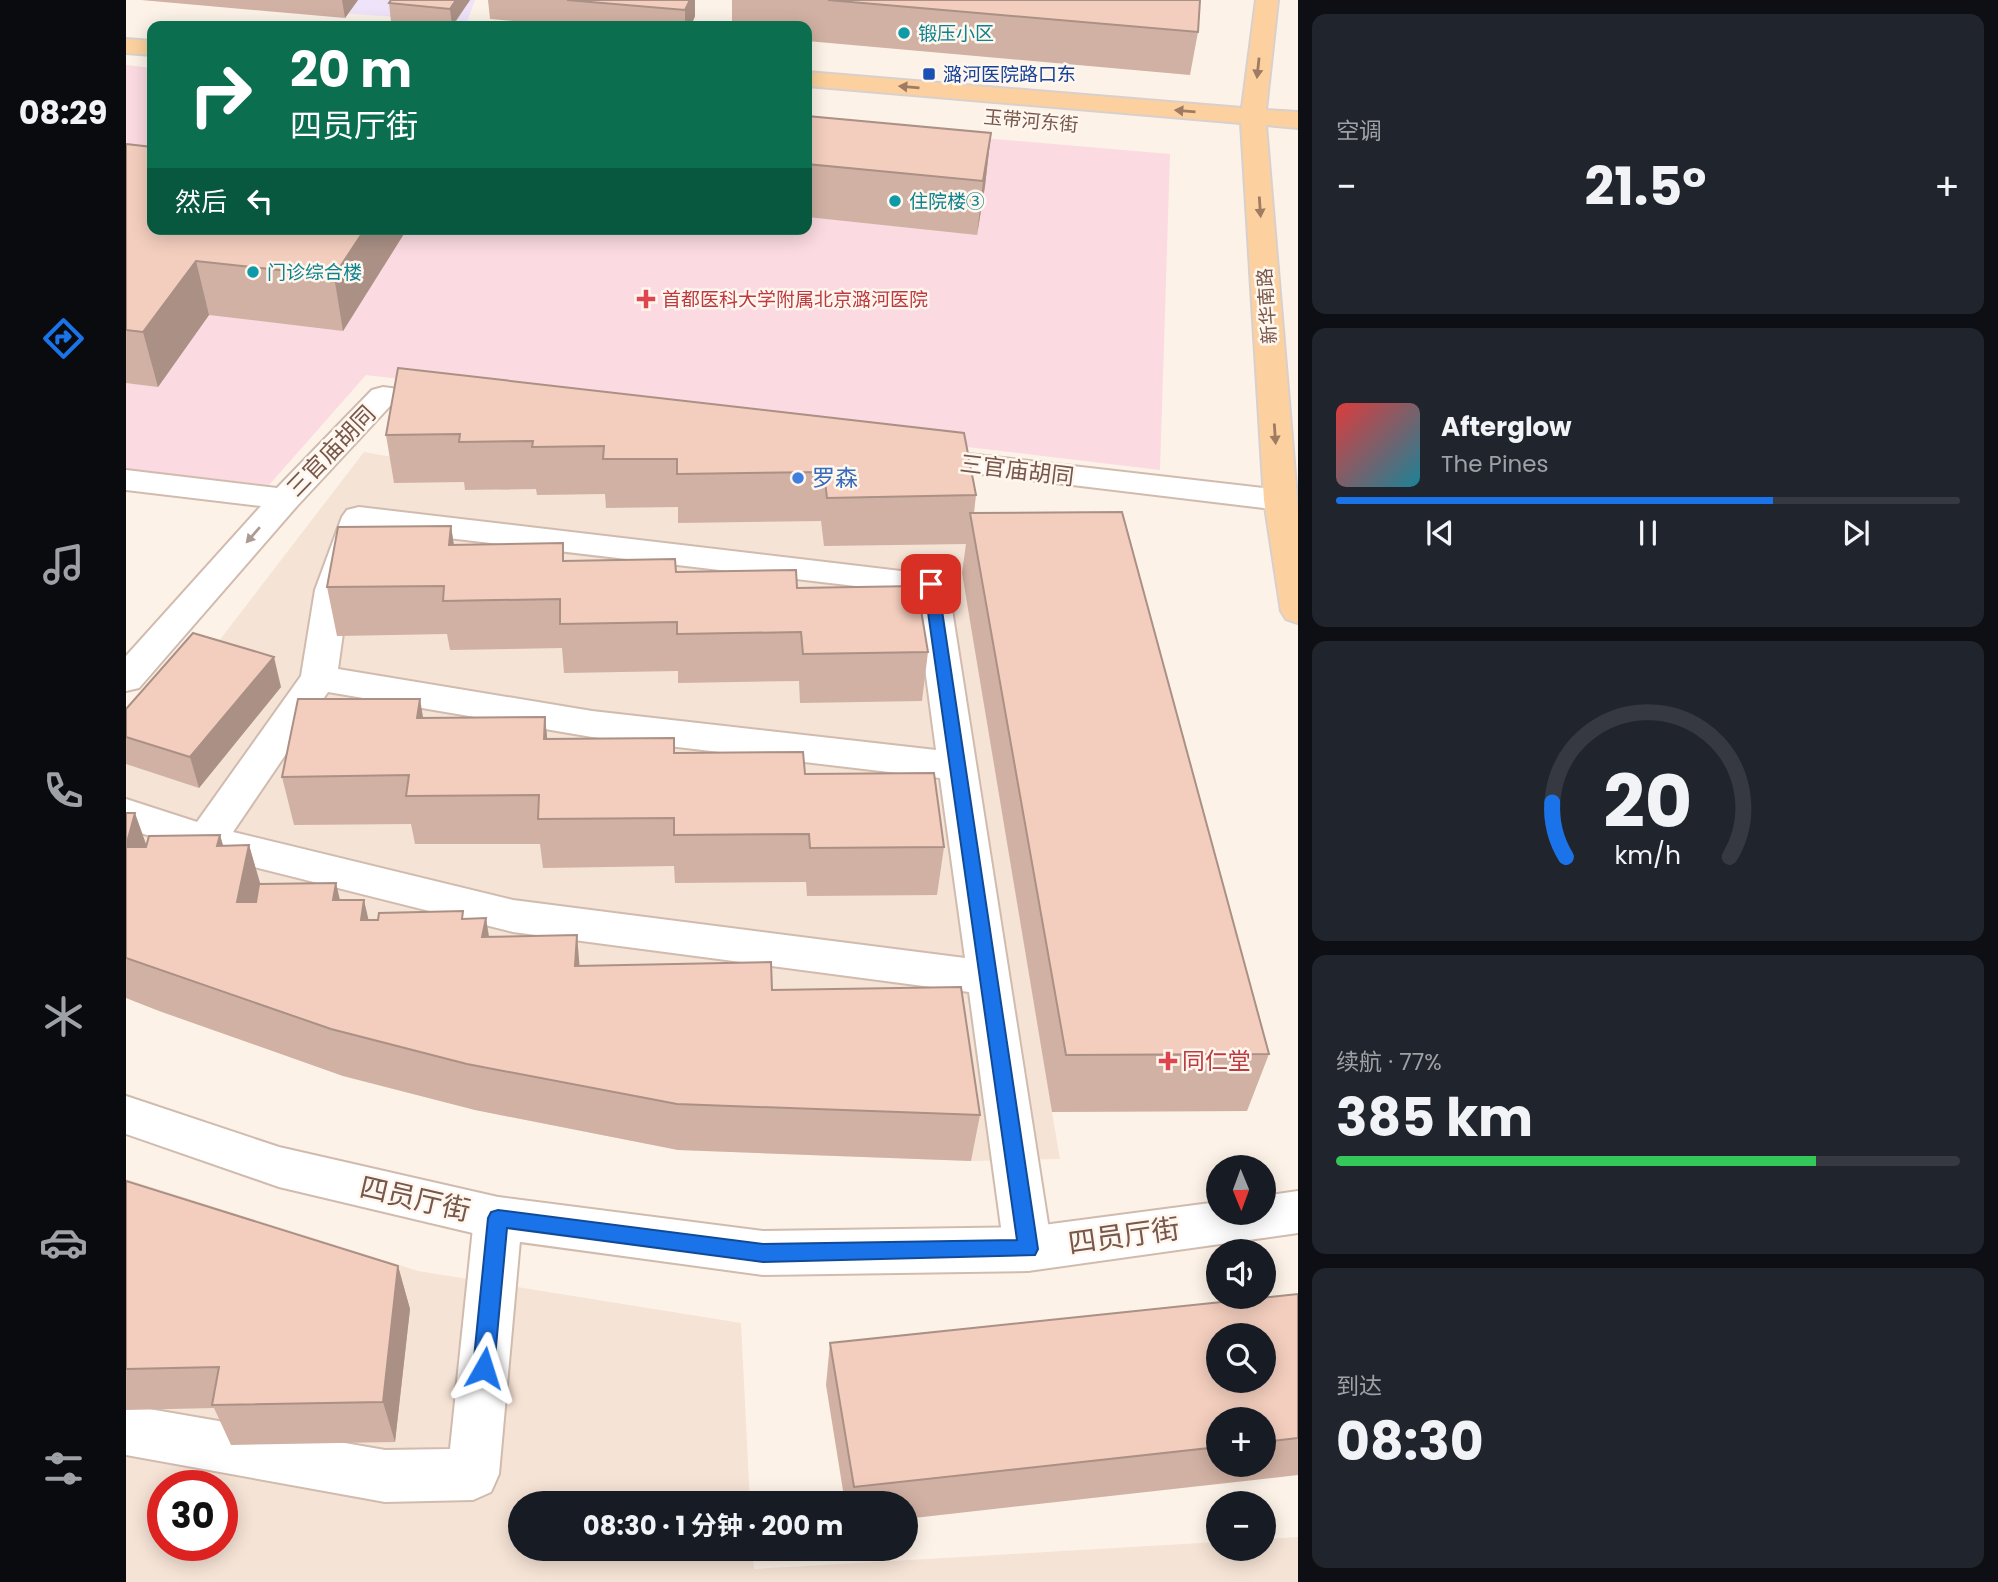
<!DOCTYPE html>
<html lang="zh">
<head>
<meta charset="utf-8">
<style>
	body { margin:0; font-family:Poppins,"Noto Sans SC",sans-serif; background:#20242c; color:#f1f3f6; height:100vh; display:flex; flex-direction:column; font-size:26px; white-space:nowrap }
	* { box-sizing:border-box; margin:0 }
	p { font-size:23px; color:#9ea1a6 }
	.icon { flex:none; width:38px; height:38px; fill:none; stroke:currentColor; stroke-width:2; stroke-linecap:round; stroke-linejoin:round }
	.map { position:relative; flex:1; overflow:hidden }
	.sheet { display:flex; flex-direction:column; gap:14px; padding:14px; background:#0d0f14; width:700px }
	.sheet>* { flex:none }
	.top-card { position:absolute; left:21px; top:21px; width:665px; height:214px; border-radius:14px; box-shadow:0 4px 18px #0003; background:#0b6e4f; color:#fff; overflow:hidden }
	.needle { width:46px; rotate:179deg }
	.buttons { position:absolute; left:1080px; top:1155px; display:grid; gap:14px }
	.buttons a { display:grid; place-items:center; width:70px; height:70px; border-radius:50%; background:#171b24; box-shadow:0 4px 18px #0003; font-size:35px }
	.speed { position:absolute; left:21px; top:1470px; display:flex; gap:14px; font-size:35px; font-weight:700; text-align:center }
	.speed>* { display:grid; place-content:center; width:91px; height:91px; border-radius:50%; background:#171b24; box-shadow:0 4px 18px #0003; line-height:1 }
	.speed .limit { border:10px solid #d22; background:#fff; color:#111 }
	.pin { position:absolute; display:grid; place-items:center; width:60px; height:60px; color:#fff; margin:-30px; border-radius:14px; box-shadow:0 4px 10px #0006 }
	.me { position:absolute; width:77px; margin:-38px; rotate:6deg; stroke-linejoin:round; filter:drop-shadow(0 0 5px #0008) }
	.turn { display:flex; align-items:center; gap:24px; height:147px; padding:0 28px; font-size:32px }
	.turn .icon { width:91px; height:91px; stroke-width:2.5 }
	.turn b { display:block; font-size:49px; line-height:60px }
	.then { display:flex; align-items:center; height:66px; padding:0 28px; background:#0003; gap:14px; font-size:26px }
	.big { font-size:52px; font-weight:700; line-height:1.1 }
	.sheet .tile { flex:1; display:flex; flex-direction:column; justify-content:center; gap:10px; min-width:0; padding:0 24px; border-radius:14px; background:#20242c }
	.sheet .dial { align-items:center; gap:0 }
	.dial svg { height:182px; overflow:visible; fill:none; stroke:#363941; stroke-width:7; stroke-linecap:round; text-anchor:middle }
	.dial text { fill:#f1f3f6; stroke:none }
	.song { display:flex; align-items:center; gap:21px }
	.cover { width:84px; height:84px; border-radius:10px; background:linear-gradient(135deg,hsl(0 70% 55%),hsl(190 70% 35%)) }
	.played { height:7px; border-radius:4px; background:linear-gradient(90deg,#1a73e8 70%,#363941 70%) }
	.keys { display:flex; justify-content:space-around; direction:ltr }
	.heat { display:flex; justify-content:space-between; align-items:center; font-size:38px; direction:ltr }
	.charge { height:10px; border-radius:5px; background:linear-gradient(90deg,#34c759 77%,#363941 0) }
	.trip { position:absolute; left:382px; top:1491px; width:410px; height:70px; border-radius:35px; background:#171b24; box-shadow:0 4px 18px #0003; font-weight:700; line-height:70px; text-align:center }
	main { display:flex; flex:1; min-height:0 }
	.tabs { display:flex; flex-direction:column; width:126px; justify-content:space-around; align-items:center; background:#090b0e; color:#9ea1a6 }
	.tabs .icon { width:49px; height:49px }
	.tabs .on { color:#1a73e8 }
	.tabs b { font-size:32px; color:#f1f3f6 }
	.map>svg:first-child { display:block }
	.residential { fill:#f5e3d5; fill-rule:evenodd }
	.education { fill:#efe3f9 }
	.medical { fill:#fbdae1 }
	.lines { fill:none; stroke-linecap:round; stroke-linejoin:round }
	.minor-casing { stroke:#d1bbaf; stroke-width:4 }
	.tertiary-casing { stroke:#d1bbaf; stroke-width:4 }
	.primary-casing { stroke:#d9d0cd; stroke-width:4 }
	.minor { fill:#fff; fill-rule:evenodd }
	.tertiary { fill:#fff; fill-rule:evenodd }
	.primary { fill:#fcd19f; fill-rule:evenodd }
	.wall { fill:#d1b1a3; fill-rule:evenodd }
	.shaded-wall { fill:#aa9085 }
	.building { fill:#f3cebe; stroke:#aa9085; stroke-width:2; fill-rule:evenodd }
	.oneway { fill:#9f7b64 }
	.oneway2 { fill:#ad9a93 }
	.route { fill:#1a73e8; stroke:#114b97; stroke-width:2 }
	.culture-dot { fill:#0f9aa8; stroke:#fff7ee; stroke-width:2.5 }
	.transit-dot { fill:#1a4fb4; stroke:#fff7ee; stroke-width:2.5 }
	.health-dot { fill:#e0444e; stroke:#fff7ee; stroke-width:2.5 }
	.shop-dot { fill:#3f7fe0; stroke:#fff7ee; stroke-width:2.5 }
	.labels { text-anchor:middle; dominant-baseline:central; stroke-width:5; stroke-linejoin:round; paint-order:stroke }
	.far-culture-label { font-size:19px; fill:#0d838f; stroke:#fff7ee; text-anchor:start }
	.far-transit-label { font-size:19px; fill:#164399; stroke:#fff7ee; text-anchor:start }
	.far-street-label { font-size:19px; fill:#77564b; stroke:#fff7ee }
	.far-health-label { font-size:19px; fill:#be3a42; stroke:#fff7ee; text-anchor:start }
	.street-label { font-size:23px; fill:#77564b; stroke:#fff7ee }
	.shop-label { font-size:23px; fill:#366cbe; stroke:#fff7ee; text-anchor:start }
	.health-label { font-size:23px; fill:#be3a42; stroke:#fff7ee; text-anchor:start }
	.near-street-label { font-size:28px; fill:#77564b; stroke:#fff7ee }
</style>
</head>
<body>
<main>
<nav class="tabs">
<b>08:29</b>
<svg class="icon on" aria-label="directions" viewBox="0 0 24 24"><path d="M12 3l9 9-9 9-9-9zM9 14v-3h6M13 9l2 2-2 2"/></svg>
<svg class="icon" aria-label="music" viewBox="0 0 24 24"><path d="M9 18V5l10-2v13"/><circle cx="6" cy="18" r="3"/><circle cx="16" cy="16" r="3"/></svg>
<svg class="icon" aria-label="phone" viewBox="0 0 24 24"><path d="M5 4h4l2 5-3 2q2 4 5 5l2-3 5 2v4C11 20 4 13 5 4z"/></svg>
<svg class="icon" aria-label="climate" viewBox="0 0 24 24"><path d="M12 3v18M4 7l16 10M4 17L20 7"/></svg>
<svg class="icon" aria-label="car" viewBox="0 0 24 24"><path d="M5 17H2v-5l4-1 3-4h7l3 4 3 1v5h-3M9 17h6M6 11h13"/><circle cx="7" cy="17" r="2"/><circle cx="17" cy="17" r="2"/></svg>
<svg class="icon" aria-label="filters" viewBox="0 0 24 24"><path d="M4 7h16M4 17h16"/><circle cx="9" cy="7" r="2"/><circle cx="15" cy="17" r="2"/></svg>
</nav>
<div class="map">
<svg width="1172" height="1582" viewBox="0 0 1172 1582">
	<rect width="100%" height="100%" fill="#fdf2e7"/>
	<g class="residential">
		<polygon points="238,452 272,458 832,482 1121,1111 926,1112 934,1159 845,1161 552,1150 349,1110 217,1076 0,998 0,750 76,663"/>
		<path d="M0,1179L292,1271L615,1323L624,1503H394V1549H626L628,1569L1092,1542V1549H1138V1539L1172,1537V1582H0ZM37,1486H96V1545H37Z"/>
	</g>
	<polygon class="education" points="27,0 349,0 341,22"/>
	<polygon class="medical" points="0,65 26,68 26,229 681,229 681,123 1044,154 1034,470 240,375 143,485 0,469"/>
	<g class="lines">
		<defs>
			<g id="minor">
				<polygon points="257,387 328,396 332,403 328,410 317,412 264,406 171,506 13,688 0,691 0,656 135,506 0,490 0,470 151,488 246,390"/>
				<polygon points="791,448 1154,490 1166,493 1170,500 1166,507 1154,510 780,465 775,458 780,451"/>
				<path d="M233,507L817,576L822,584L926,1249L919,1264L902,1271L885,1264L878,1249L843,992L387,932L80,855L0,828V799L71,822L175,676L189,590L216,517L221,510ZM245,529L789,593L810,750L466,711L212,669L223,590ZM202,692L466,737L814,778L839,958L387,900L107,832Z"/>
				<polygon points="372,1197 389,1203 396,1218 373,1474 365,1492 347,1500 259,1502 0,1455 0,1405 259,1450 324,1449 348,1218 355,1203"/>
			</g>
			<polygon id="tertiary" points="0,1096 153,1147 372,1197 637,1231 902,1227 1092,1202 1092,1213 1138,1213 1138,1196 1172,1191 1172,1233 902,1271 637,1275 372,1239 153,1187 0,1134"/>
			<g id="primary">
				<polygon points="1130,0 1152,0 1140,110 1172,112 1172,128 1140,125 1172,510 1172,623 1160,619 1155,611 1138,500 1115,123 681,86 681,72 1116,108"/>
				<polygon points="0,39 26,41 26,55 0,53"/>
			</g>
		</defs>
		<use href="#minor" class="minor-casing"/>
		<use href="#tertiary" class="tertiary-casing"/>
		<use href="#primary" class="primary-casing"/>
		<use href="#minor" class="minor"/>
		<use href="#tertiary" class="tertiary"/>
		<use href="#primary" class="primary"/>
	</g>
	<g class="wall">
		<polygon points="15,0 232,0 219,18"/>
		<polygon points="344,0 327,26 315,26 265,22 263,3"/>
		<polygon points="362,0 569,0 569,16 565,26 443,26 364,19"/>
		<polygon points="606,0 1074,0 1072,32 1064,75 681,41 681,26 606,26"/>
		<polygon points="681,116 865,133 859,186 851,235 681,217"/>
		<polygon points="0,144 26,229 281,229 217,331 83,315 32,387 0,383"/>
		<polygon points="272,368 850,495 848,513 1143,1054 1121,1111 926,1112 836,573 840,544 698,546 695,521 552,523 552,507 480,508 479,494 411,495 410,489 339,490 338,482 268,483 260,435"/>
		<polygon points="325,526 328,545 439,561 550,572 671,588 802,652 796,701 674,703 673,681 552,683 552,671 438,673 436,648 324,650 321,634 211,636 201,587"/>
		<polygon points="155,687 73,788 0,764 0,709"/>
		<polygon points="419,717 421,739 548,753 679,774 818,847 811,895 681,896 680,882 549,883 548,866 417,868 414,844 289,844 285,824 168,825 156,777 297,718"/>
		<polygon points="0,813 21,846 94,835 97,846 123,845 134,884 214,900 242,920 360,918 363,936 453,966 646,990 854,1115 845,1161 552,1150 349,1110 217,1076 33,1011 0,998"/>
		<polygon points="0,1181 272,1266 284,1309 269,1442 105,1445 88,1408 0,1410"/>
		<path d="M1172,1294V1475L779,1519V1503H719L700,1385L704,1343ZM1092,1419H1138V1465H1092Z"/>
	</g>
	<g class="shaded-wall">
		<polygon points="216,0 232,0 219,18"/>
		<polygon points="330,0 344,0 326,26 324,9"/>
		<polygon points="564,0 569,0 569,16 565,26 559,26 559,10"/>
		<polygon points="865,133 859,186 851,235 857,181"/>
		<polygon points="239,229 281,229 217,331 208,276"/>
		<polygon points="70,261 83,315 32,387 17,332"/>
		<polygon points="325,526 332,574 323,545"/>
		<polygon points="148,657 155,687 73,788 64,757"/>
		<polygon points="294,699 302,747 291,718"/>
		<polygon points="419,717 424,765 418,739"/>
		<polygon points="9,813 26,861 0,849"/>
		<polygon points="94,835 108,884 91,846"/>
		<polygon points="123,845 137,893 125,950 111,902"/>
		<polygon points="210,883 221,930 207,900"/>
		<polygon points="238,900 249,948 235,920"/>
		<polygon points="360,918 367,966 356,937"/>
		<polygon points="451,935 455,983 449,966"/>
		<polygon points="272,1266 284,1309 269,1442 257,1402"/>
	</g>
	<g class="building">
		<polygon points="265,0 330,0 324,9 263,3"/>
		<polygon points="441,0 564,0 559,10"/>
		<polygon points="702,0 1074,0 1072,32"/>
		<polygon points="681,116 865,133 857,181 681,164"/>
		<polygon points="0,144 26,147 26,229 239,229 208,276 70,261 17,332 0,330"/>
		<polygon points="272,368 838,433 850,495 701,498 698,472 551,474 551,459 477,459 478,446 406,447 407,441 333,442 334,434 260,435"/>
		<polygon points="996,512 1143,1054 940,1055 844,513"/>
		<polygon points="325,526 323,545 437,543 437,561 549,559 550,572 670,570 671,588 791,586 802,652 677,654 675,632 551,634 551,622 434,624 434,599 317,601 318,586 201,587 212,527"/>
		<polygon points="67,633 148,657 64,757 0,737 0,709"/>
		<polygon points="172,699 294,699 291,718 419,717 418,739 548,738 548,753 677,752 679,774 808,773 818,847 684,848 683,834 548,835 548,818 412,819 413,795 280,796 283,775 156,777"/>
		<polygon points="0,813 9,813 0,846"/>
		<polygon points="94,835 91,846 123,845 111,902 130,902 133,884 210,883 207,900 238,900 235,920 252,920 253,913 337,911 336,919 360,918 356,937 451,935 449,966 645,962 646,990 835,987 854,1115 551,1104 341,1064 205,1029 0,958 0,847 20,847 23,836"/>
		<polygon points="0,1181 272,1266 257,1402 86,1405 93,1367 0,1369"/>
		<path d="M1172,1294V1438L1138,1442V1419H1092V1447L728,1487L704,1343ZM1092,1335H1138V1381H1092Z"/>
	</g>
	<defs><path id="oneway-solid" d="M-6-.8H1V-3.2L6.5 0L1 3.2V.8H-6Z" transform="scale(1.75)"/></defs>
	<g class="oneway">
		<use href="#oneway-solid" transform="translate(1132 68) rotate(96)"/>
		<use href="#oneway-solid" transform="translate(783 87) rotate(-175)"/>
		<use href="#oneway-solid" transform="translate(1059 111) rotate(-175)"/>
		<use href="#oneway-solid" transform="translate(1134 207) rotate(86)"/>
		<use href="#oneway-solid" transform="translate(1149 434) rotate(86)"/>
	</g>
	<use class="oneway2" href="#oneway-solid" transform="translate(127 535) rotate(131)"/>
	<polygon class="route" points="805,580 812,584 912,1249 909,1255 637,1262 381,1228 368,1368 365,1375 358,1378 350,1375 347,1368 362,1218 365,1212 372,1210 637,1244 891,1240 798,584"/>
	<g class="culture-dot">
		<circle cx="778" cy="33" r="7"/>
		<circle cx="769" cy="201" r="7"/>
		<circle cx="127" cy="272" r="7"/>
	</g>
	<rect class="transit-dot" x="796" y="67" width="14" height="14" rx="3.5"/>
	<g class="health-dot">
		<path d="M516.5 288.5h7v7h7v7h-7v7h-7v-7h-7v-7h7z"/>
		<path d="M1038.5 1050.5h7v7h7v7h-7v7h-7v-7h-7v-7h7z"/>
	</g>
	<circle class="shop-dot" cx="672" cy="478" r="7"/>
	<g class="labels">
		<g class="far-culture-label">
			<text x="792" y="33">锻压小区</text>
			<text x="783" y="201">住院楼③</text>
			<text x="141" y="272">门诊综合楼</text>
		</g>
		<g class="far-transit-label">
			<text x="817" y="74">潞河医院路口东</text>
		</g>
		<g class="far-street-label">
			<text transform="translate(905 121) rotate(5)">玉带河东街</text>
			<text transform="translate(1141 306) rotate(-94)">新华南路</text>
		</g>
		<g class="far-health-label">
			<text x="536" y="299">首都医科大学附属北京潞河医院</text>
		</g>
		<g class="street-label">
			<text transform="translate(205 451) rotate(-46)">三官庙胡同</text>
			<text transform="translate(891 470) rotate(7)">三官庙胡同</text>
		</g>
		<g class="shop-label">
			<text x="686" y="478">罗森</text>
		</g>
		<g class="health-label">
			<text x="1056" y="1061">同仁堂</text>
		</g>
		<g class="near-street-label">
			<text transform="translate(289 1199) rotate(13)">四员厅街</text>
			<text transform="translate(998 1236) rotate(-8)">四员厅街</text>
		</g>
	</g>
</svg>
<div class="buttons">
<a><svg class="needle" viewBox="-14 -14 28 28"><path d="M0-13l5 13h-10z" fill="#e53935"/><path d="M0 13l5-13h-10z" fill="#9ea1a6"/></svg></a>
<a><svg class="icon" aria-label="sound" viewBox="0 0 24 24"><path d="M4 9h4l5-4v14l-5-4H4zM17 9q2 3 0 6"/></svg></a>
<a><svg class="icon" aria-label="search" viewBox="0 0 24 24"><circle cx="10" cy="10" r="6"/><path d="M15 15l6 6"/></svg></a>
<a>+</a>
<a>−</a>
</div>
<div class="speed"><div class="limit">30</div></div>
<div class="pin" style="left:805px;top:584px;background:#d93025"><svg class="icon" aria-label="arrive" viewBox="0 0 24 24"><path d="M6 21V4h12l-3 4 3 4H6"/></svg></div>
<svg class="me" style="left:358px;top:1368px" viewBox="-20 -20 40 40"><path d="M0-17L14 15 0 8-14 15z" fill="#1a73e8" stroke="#fff" stroke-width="4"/></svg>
<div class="trip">08:30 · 1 分钟 · 200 m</div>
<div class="top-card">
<div class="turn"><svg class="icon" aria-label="right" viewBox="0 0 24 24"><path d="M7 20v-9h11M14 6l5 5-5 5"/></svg><div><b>20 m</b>四员厅街</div></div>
<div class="then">然后<svg class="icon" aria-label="left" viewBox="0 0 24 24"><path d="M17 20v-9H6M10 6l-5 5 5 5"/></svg></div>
</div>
</div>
<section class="sheet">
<div class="tile"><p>空调</p>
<div class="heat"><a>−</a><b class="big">21.5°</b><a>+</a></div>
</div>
<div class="tile">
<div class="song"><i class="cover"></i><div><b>Afterglow</b><p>The Pines</p></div></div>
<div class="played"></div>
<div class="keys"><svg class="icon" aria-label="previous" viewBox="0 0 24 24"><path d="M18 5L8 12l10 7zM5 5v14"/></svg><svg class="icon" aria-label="pause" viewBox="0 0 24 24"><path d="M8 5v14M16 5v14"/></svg><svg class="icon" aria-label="next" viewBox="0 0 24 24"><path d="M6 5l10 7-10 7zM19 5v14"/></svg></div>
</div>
<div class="tile dial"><svg viewBox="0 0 100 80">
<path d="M14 69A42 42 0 1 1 86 69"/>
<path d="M14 69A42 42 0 0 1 8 45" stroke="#1a73e8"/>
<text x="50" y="56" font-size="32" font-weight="700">20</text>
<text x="50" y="72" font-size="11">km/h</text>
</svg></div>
<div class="tile"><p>续航 · 77%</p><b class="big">385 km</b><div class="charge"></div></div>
<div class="tile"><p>到达</p><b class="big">08:30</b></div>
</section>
</main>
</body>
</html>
